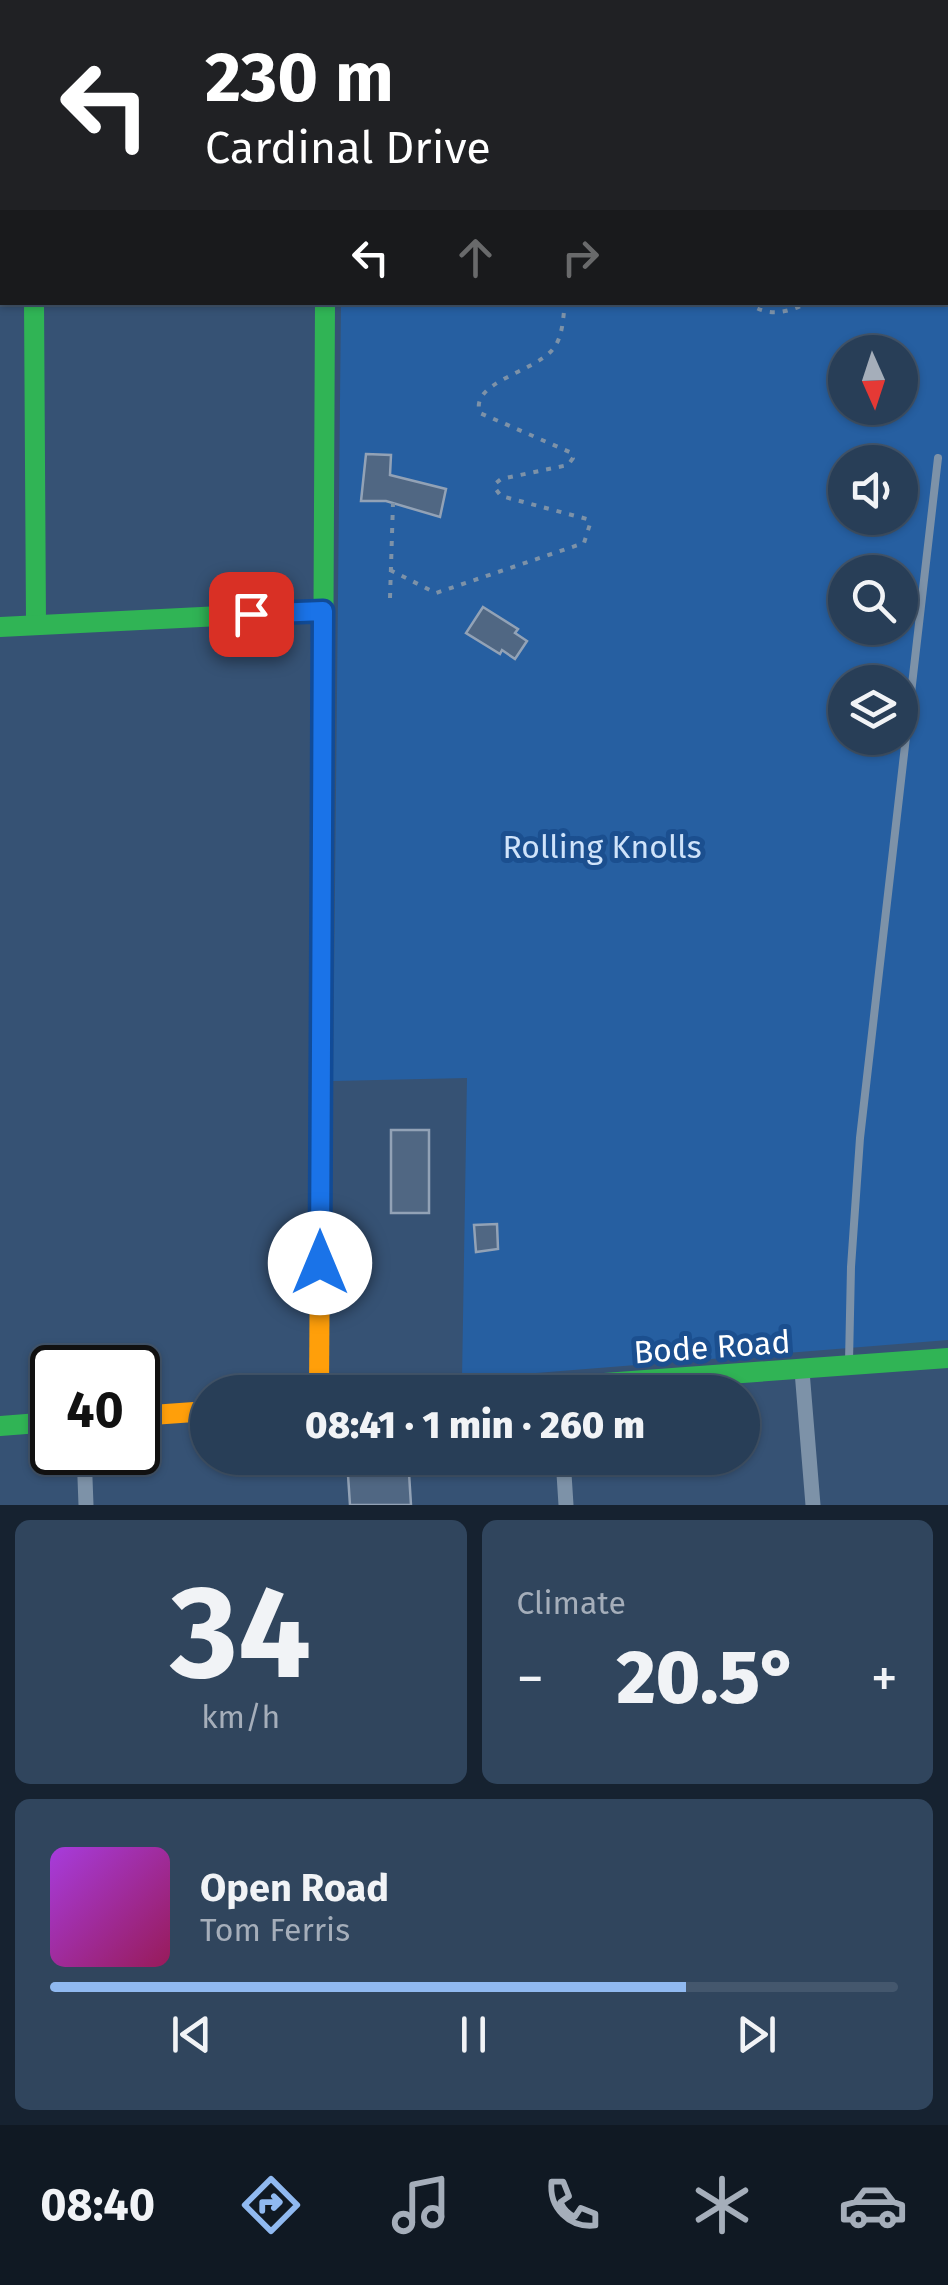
<!DOCTYPE html>
<html lang="en">
<head>
<meta charset="utf-8">
<style>
	body { margin:0; font-family:"Fira Sans",sans-serif; background:#30455d; color:#f1f3f6; height:100vh; display:flex; flex-direction:column; font-size:38px; white-space:nowrap }
	* { box-sizing:border-box; margin:0 }
	p { font-size:32px; color:#a5aeba }
	.icon { flex:none; width:55px; height:55px; fill:none; stroke:currentColor; stroke-width:2; stroke-linecap:round; stroke-linejoin:round }
	.map { position:relative; height:1505px; overflow:hidden }
	.sheet { display:flex; flex-direction:column; gap:15px; padding:15px; background:#162230; flex:1 }
	.sheet>* { flex:none }
	.banner { position:absolute; left:0px; top:0px; width:950px; height:305px; box-shadow:0 2px 8px #0004,0 0 0 2px #44576d; background:#202124; color:#fff; overflow:hidden }
	.needle { width:65px; rotate:177deg }
	.tools { position:absolute; left:828px; top:335px; display:grid; gap:20px }
	.tools a { display:grid; place-items:center; width:90px; height:90px; border-radius:50%; background:#283e57; box-shadow:0 2px 8px #0004,0 0 0 2px #44576d; font-size:50px }
	.speed { position:absolute; left:30px; top:1345px; display:flex; gap:20px; font-size:50px; font-weight:700; text-align:center }
	.speed>* { display:grid; place-content:center; width:130px; height:130px; border-radius:50%; background:#283e57; box-shadow:0 2px 8px #0004,0 0 0 2px #44576d; line-height:1 }
	.speed .limit { border:5px solid #111; border-radius:15px; background:#fff; color:#111 }
	.pin { position:absolute; display:grid; place-items:center; width:85px; height:85px; color:#fff; margin:-42px; border-radius:20px; box-shadow:0 5px 15px #0006 }
	.me { position:absolute; width:110px; margin:-55px; rotate:0deg; stroke-linejoin:round; filter:drop-shadow(0 0 8px #0008) }
	.turn { display:flex; align-items:center; gap:35px; height:210px; padding:0 40px; font-size:45px }
	.turn .icon { width:130px; height:130px; stroke-width:2.5 }
	.turn b { display:block; font-size:70px; line-height:85px }
	.lanes { display:flex; align-items:center; height:95px; padding:0 40px; background:#0003; justify-content:center; gap:50px; direction:ltr }
	.lanes .off { opacity:.35 }
	.big { font-size:75px; font-weight:800; line-height:1.1 }
	.sheet .widget { flex:1; display:flex; flex-direction:column; justify-content:center; gap:15px; min-width:0; padding:0 35px; border-radius:15px; background:#30455d }
	.sheet .dial { align-items:center; gap:0 }
	.dial b { font-size:130px; line-height:1 }
	.song { display:flex; align-items:center; gap:30px }
	.cover { width:120px; height:120px; border-radius:15px; background:linear-gradient(135deg,hsl(280 70% 55%),hsl(330 70% 35%)) }
	.played { height:10px; border-radius:5px; background:linear-gradient(90deg,#90b9f0 75%,#44576d 75%) }
	.keys { display:flex; justify-content:space-around; direction:ltr }
	.heat { display:flex; justify-content:space-between; align-items:center; font-size:55px; direction:ltr }
	.sheet .tiles { flex:1; display:grid; gap:15px; grid-template-columns:1fr 1fr }
	.widget:last-child { grid-column:span 2 }
	.trip { position:absolute; left:190px; top:1375px; width:570px; height:100px; border-radius:50px; background:#283e57; box-shadow:0 2px 8px #0004,0 0 0 2px #44576d; font-weight:800; line-height:100px; text-align:center }
	.dock { display:flex; height:160px; justify-content:space-around; align-items:center; background:#101923; color:#a5aeba }
	.dock .icon { width:70px; height:70px }
	.dock .on { color:#90b9f0 }
	.dock b { font-size:45px; color:#f1f3f6 }
	.map>svg:first-child { display:block }
	.green { fill:#265fa1; fill-rule:evenodd }
	.building { fill:#506783; stroke:#92a2b6; stroke-width:2.5 }
	.lines { fill:none; stroke-linecap:round; stroke-linejoin:round }
	.path { stroke:#7d92a8; stroke-width:4; stroke-dasharray:5 8; stroke-linecap:butt }
	.lane { stroke:#7d92a8; stroke-width:8 }
	.street { stroke:#7d92a8; stroke-width:15 }
	.fast { stroke:#30b455; stroke-width:20 }
	.slow { stroke:#ff9f0a; stroke-width:20 }
	.route-casing { stroke:#114b97; stroke-width:25 }
	.route { stroke:#1a73e8; stroke-width:18 }
	.labels { text-anchor:middle; dominant-baseline:central; stroke-width:10; stroke-linejoin:round; paint-order:stroke }
	.park-label { font-size:32px; fill:#cfe3fa; stroke:#1b4f8f }
	.street-label { font-size:32px; fill:#fff; stroke:#1b4f8f }
</style>
</head>
<body>
<div class="map">
<svg width="948" height="1505" viewBox="0 0 948 1505">
	<rect width="100%" height="100%" fill="#365274"/>
	<path class="green" d="M345,0H948V1340L462,1379L467,1078L333,1081L341,303L948,302V2ZM845,352H900V408H845ZM845,462H900V518H845ZM845,572H900V628H845ZM845,682H900V738H845Z"/>
	<g class="building">
		<polygon points="366,454 391,455 390,475 446,489 440,517 386,501 361,501"/>
		<polygon points="483,607 518,629 515,633 527,641 515,659 502,650 500,654 466,633"/>
		<rect x="391" y="1130" width="38" height="83"/>
		<polygon points="497,1224 498,1249 476,1252 474,1225"/>
		<polygon points="377,1458 382,1458 381,1464 388,1468 389,1474 409,1473 411,1505 350,1505 348,1475 372,1474 372,1469 378,1465"/>
	</g>
	<g class="lines">
		<g class="path">
			<polyline points="651,0 657,2"/>
			<polyline points="918,0 925,2"/>
			<polyline points="948,11 948,12"/>
			<path d="M746,302C769,318 786,313 810,302"/>
			<path d="M390,570L436,593L584,543L590,524L587,519L501,496L495,488L496,483L501,479L568,465L573,458L572,453L480,413C469,382 535,372 553,349C563,337 563,318 565,302"/>
			<polyline points="390,598 393,503"/>
		</g>
		<g class="lane">
			<polyline points="849,1362 851,1267 860,1138 938,458"/>
			<polyline points="333,1458 340,1462 371,1462"/>
			<polyline points="388,1461 398,1458"/>
		</g>
		<g class="street">
			<polyline points="326,2 326,0"/>
			<polyline points="0,68 2,68"/>
			<polyline points="802,1371 813,1505"/>
			<polyline points="84,1452 86,1505"/>
			<polyline points="563,1458 566,1505"/>
		</g>
		<g class="fast">
			<polyline points="34,302 36,623"/>
			<polyline points="0,627 323,611"/>
			<polyline points="322,915 325,302"/>
			<polyline points="480,1392 948,1358"/>
			<polyline points="0,1426 52,1422"/>
		</g>
		<g class="slow">
			<polyline points="319,1392 322,915"/>
			<polyline points="138,1416 208,1411"/>
		</g>
	</g>
	<g class="lines">
		<defs>
			<polyline id="route" points="251,614 323,611 320,1263"/>
		</defs>
		<use href="#route" class="route-casing"/>
		<use href="#route" class="route"/>
	</g>
	<g class="labels">
		<g class="park-label">
			<text x="602" y="847">Rolling Knolls</text>
		</g>
		<g class="street-label">
			<text transform="translate(712 1347) rotate(-4)">Bode Road</text>
		</g>
	</g>
</svg>
<div class="tools">
<a><svg class="needle" viewBox="-14 -14 28 28"><path d="M0-13l5 13h-10z" fill="#e53935"/><path d="M0 13l5-13h-10z" fill="#a5aeba"/></svg></a>
<a><svg class="icon" aria-label="sound" viewBox="0 0 24 24"><path d="M4 9h4l5-4v14l-5-4H4zM17 9q2 3 0 6"/></svg></a>
<a><svg class="icon" aria-label="search" viewBox="0 0 24 24"><circle cx="10" cy="10" r="6"/><path d="M15 15l6 6"/></svg></a>
<a><svg class="icon" aria-label="layers" viewBox="0 0 24 24"><path d="M12 4l9 5-9 5-9-5zM3 14l9 5 9-5"/></svg></a>
</div>
<div class="speed"><div class="limit">40</div></div>
<div class="pin" style="left:251px;top:614px;background:#d93025"><svg class="icon" aria-label="arrive" viewBox="0 0 24 24"><path d="M6 21V4h12l-3 4 3 4H6"/></svg></div>
<svg class="me" style="left:320px;top:1263px" viewBox="-20 -20 40 40"><circle r="19" fill="#fff"/><path d="M0-13L10 11 0 6-10 11z" fill="#1a73e8"/></svg>
<div class="trip">08:41 · 1 min · 260 m</div>
<div class="banner">
<div class="turn"><svg class="icon" aria-label="left" viewBox="0 0 24 24"><path d="M17 20v-9H6M10 6l-5 5 5 5"/></svg><div><b>230 m</b>Cardinal Drive</div></div>
<div class="lanes"><svg class="icon" aria-label="left" viewBox="0 0 24 24"><path d="M17 20v-9H6M10 6l-5 5 5 5"/></svg><svg class="icon off" aria-label="ahead" viewBox="0 0 24 24"><path d="M12 20V5M6 11l6-6 6 6"/></svg><svg class="icon off" aria-label="right" viewBox="0 0 24 24"><path d="M7 20v-9h11M14 6l5 5-5 5"/></svg></div>
</div>
</div>
<section class="sheet">
<div class="tiles">
<div class="widget dial"><b>34</b><p>km/h</p></div>
<div class="widget"><p>Climate</p>
<div class="heat"><a>−</a><b class="big">20.5°</b><a>+</a></div>
</div>
<div class="widget">
<div class="song"><i class="cover"></i><div><b>Open Road</b><p>Tom Ferris</p></div></div>
<div class="played"></div>
<div class="keys"><svg class="icon" aria-label="previous" viewBox="0 0 24 24"><path d="M18 5L8 12l10 7zM5 5v14"/></svg><svg class="icon" aria-label="pause" viewBox="0 0 24 24"><path d="M8 5v14M16 5v14"/></svg><svg class="icon" aria-label="next" viewBox="0 0 24 24"><path d="M6 5l10 7-10 7zM19 5v14"/></svg></div>
</div>
</div>
</section>
<nav class="dock">
<b>08:40</b>
<svg class="icon on" aria-label="directions" viewBox="0 0 24 24"><path d="M12 3l9 9-9 9-9-9zM9 14v-3h6M13 9l2 2-2 2"/></svg>
<svg class="icon" aria-label="music" viewBox="0 0 24 24"><path d="M9 18V5l10-2v13"/><circle cx="6" cy="18" r="3"/><circle cx="16" cy="16" r="3"/></svg>
<svg class="icon" aria-label="phone" viewBox="0 0 24 24"><path d="M5 4h4l2 5-3 2q2 4 5 5l2-3 5 2v4C11 20 4 13 5 4z"/></svg>
<svg class="icon" aria-label="climate" viewBox="0 0 24 24"><path d="M12 3v18M4 7l16 10M4 17L20 7"/></svg>
<svg class="icon" aria-label="car" viewBox="0 0 24 24"><path d="M5 17H2v-5l4-1 3-4h7l3 4 3 1v5h-3M9 17h6M6 11h13"/><circle cx="7" cy="17" r="2"/><circle cx="17" cy="17" r="2"/></svg>
</nav>
</body>
</html>
